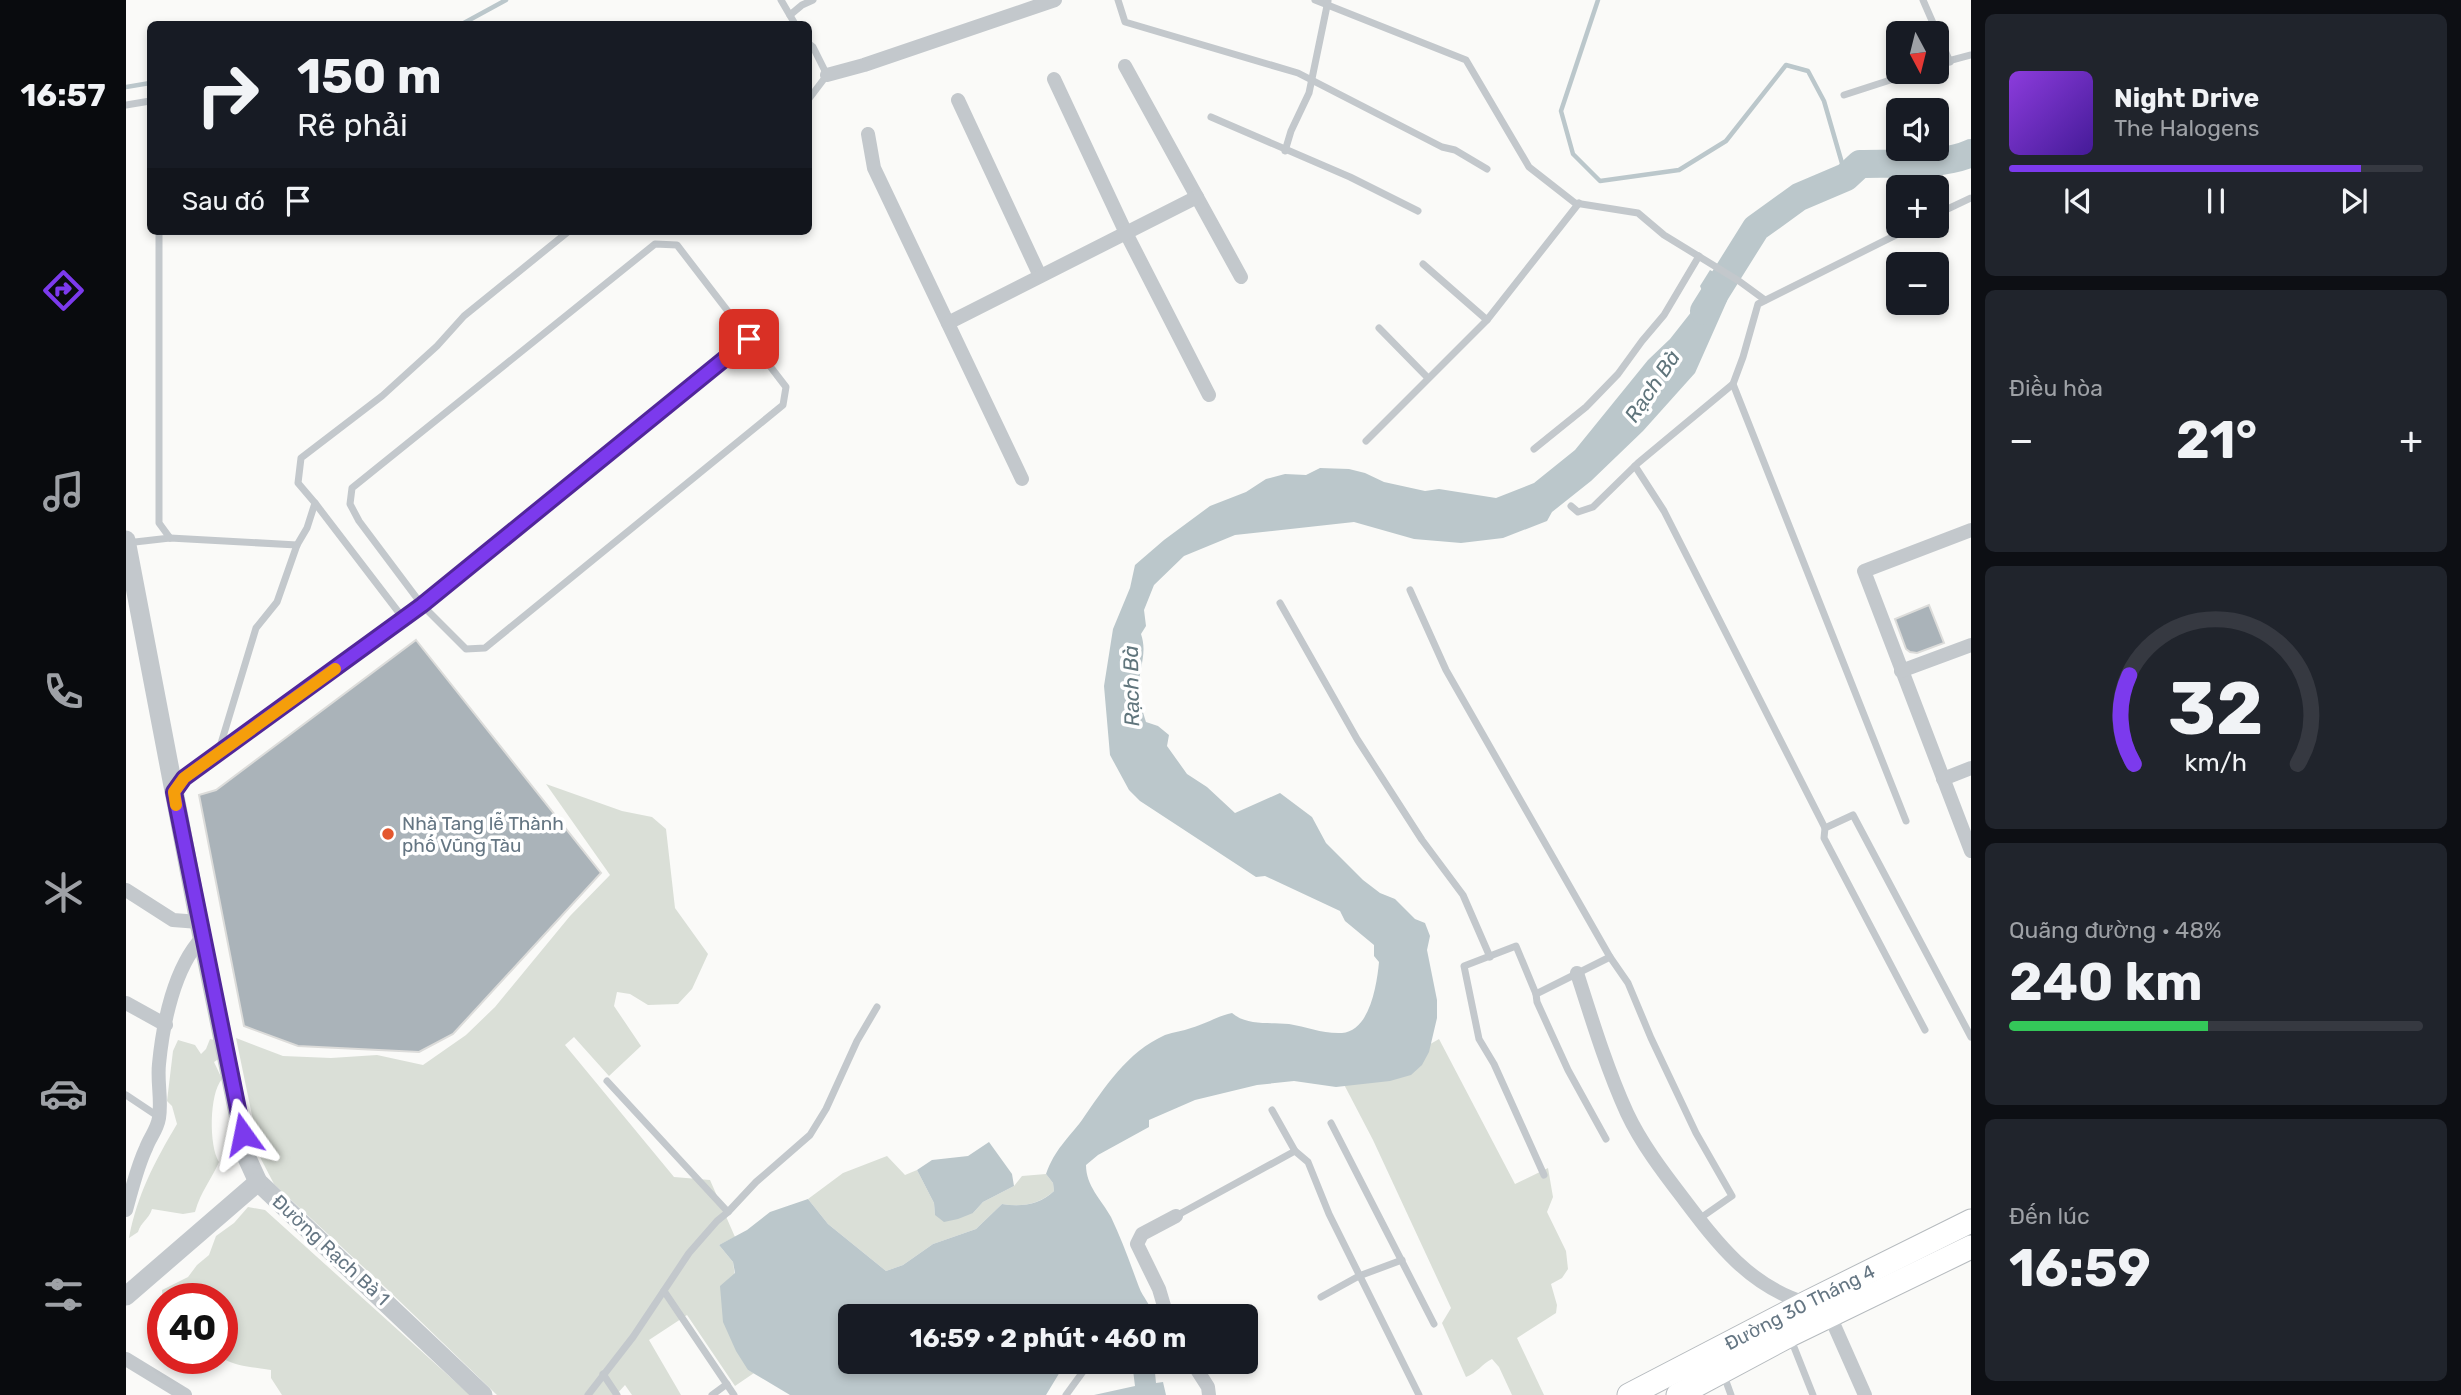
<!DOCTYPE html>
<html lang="vi">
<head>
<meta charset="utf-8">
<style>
	body { margin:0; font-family:Rubik,sans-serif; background:#20242c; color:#f1f3f6; height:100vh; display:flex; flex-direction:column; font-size:26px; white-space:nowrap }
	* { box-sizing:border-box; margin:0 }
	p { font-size:23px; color:#9ea1a6 }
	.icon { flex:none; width:38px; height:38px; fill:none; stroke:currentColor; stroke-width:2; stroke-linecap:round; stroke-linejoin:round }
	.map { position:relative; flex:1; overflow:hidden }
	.details { display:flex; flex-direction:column; gap:14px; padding:14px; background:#0d0f14; width:490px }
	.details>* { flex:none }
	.hud { position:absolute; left:21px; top:21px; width:665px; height:214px; border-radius:10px; box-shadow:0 4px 10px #0003; background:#171b24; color:#f1f3f6; overflow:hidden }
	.needle { width:46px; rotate:173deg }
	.controls { position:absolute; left:1760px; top:21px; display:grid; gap:14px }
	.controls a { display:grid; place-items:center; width:63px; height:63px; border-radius:10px; background:#171b24; box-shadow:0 4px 10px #0003; font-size:35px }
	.speed { position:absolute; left:21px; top:1283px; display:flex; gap:14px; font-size:35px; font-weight:700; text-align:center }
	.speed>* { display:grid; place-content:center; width:91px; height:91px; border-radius:50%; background:#171b24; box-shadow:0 4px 10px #0003; line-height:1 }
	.speed .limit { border:10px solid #d22; background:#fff; color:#111 }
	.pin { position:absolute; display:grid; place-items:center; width:60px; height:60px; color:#fff; margin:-30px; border-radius:14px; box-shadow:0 4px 10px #0006 }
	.me { position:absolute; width:77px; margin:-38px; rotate:348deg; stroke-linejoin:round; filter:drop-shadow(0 0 5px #0008) }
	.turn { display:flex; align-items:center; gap:24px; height:147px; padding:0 35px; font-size:32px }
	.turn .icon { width:91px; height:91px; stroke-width:2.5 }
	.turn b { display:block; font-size:49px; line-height:60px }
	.then { display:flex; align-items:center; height:66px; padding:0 35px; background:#0003; gap:14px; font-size:26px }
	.big { font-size:52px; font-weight:700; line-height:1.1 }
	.details .tile { flex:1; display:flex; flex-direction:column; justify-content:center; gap:10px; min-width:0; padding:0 24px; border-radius:10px; background:#20242c }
	.details .dial { align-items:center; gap:0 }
	.dial svg { height:182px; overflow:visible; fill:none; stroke:#363941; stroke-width:7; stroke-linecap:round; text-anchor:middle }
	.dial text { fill:#f1f3f6; stroke:none }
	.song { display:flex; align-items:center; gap:21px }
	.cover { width:84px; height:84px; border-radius:10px; background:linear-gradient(135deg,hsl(270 70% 55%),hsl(260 70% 35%)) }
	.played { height:7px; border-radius:4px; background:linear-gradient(90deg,#7c3aed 85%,#363941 85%) }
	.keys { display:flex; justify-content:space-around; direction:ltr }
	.heat { display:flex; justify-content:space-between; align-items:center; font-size:38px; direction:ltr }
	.charge { height:10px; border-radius:5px; background:linear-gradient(90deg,#34c759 48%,#363941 0) }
	.trip { position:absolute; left:712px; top:1304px; width:420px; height:70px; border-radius:10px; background:#171b24; box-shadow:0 4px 10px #0003; font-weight:700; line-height:70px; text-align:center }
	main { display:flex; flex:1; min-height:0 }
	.menu { display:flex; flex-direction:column; width:126px; justify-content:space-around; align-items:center; background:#090b0e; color:#9ea1a6 }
	.menu .icon { width:49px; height:49px }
	.menu .selected { color:#7c3aed }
	.menu b { font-size:32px; color:#f1f3f6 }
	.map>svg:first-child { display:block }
	.green { fill:#dadfd7 }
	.water { fill:#bbc7cb }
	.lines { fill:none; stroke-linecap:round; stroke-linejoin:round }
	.stream { stroke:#bbc7cb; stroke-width:4.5 }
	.river { stroke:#bbc7cb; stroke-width:28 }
	.building { fill:#aab3b9; stroke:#dcdcda; stroke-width:2 }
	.primary-casing { stroke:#b5babe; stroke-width:25 }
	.service { stroke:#c3c8cc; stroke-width:7 }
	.minor { stroke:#c3c8cc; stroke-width:14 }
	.tertiary { stroke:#c3c8cc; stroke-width:19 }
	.primary { stroke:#fff; stroke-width:23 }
	.route-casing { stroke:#51269a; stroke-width:18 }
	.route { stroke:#7c3aed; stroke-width:12 }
	.slow { stroke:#f59e0b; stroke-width:12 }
	.poi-dot { fill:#e4572e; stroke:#fff; stroke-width:2.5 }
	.labels { text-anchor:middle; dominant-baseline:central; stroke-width:7; stroke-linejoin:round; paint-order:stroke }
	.poi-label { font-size:19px; fill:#657683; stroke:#fff; text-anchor:start }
	.street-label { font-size:19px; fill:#657683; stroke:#fff }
	.water-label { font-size:21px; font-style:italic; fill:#60757c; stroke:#fff }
</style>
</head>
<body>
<main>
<nav class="menu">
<b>16:57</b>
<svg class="icon selected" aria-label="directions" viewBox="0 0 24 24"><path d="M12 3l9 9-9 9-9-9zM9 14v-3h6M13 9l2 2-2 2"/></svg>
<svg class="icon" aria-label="music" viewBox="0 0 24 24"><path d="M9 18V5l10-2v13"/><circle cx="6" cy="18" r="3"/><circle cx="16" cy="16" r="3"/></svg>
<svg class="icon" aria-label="phone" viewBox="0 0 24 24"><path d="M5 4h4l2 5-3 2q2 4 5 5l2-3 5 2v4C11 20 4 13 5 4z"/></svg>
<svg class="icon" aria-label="climate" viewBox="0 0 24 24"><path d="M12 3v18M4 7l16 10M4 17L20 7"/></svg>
<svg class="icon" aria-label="car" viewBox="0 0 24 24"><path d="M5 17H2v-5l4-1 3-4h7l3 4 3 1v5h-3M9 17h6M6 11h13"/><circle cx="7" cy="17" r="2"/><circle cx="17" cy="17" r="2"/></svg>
<svg class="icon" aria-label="filters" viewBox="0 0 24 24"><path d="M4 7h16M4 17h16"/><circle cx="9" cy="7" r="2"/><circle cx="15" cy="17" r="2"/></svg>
</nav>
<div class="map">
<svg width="1845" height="1395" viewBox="0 0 1845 1395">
	<rect width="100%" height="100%" fill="#fafaf8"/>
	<g class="green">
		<polygon points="420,784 496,811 526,817 540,829 549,908 582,954 566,989 552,1004 522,1005 504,994 491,992 488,1006 515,1046 483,1076 448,1037 439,1045 548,1177 584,1180 609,1237 593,1245 607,1262 622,1370 628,1373 609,1386 561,1315 523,1340 555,1395 506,1395 499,1385 490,1395 371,1395 261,1289 148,1184 135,1159 110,1038 157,1056 205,1058 251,1055 297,1065 340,1035 369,1007 444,916 484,875"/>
		<path d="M84,1039L89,1040L94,1058L88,1062L96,1079C83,1094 83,1146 93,1162C85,1180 75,1191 69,1212L57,1214L26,1209C23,1219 15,1222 12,1232L3,1238C11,1195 29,1161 51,1124L46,1106L41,1101L47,1051L52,1040L69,1045L75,1054L80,1049Z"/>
		<path d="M1313,1039L1389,1184L1422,1168L1427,1197L1421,1212L1440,1251L1442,1269L1436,1278L1425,1284L1431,1305L1430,1313L1391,1338L1418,1395H1386L1373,1367L1366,1359C1356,1364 1351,1373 1340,1377L1316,1323L1325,1308L1247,1140L1212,1073L1282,1057Z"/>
		<path d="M761,1156L779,1175L791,1170L808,1203L809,1215L847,1213L857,1202L888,1186L896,1176L920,1174L927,1183L928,1191C913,1205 895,1207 876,1204L850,1229L807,1244L777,1265L760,1271L702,1224L682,1199L717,1173Z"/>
		<path d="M122,1207L139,1210L344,1395H156L145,1378V1370C128,1367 111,1367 96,1358V1298H37V1304L36,1290L62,1277L71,1265L83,1255L90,1236L108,1223Z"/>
	</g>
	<g class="water">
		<path d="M1584,270L1606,282L1601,301L1569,373L1517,431L1465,481L1426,512L1421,521L1377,538L1335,543L1288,539L1228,522L1109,535L1058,556L1028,585L1018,610L1020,626L1015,634C1022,654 1012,670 1013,689C1013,700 1017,712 1020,722L1032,726L1043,735L1041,746L1061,774L1081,787L1109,813L1154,793L1186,817L1200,843L1237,880L1254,893L1269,899L1289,919L1299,923L1304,936L1301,950L1311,1000V1018L1303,1052L1296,1065L1285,1075L1264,1081L1210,1087L1168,1081L1131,1085L1069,1100L1023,1120V1127L972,1155L960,1165C960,1186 975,1199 985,1217C996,1240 1004,1263 1013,1287C1017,1298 1025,1304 1027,1316H724V1362H940L920,1395H664L622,1370L610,1351L597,1322L594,1286L609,1273L607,1262L593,1245L621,1230L644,1212L682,1199L702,1224L760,1271L777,1265L807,1244L850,1229L876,1204C895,1207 914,1205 928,1191L927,1183L920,1174C929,1149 941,1140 956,1120C979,1087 1001,1052 1039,1035C1048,1032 1057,1031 1065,1028C1080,1024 1091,1016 1106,1013C1121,1026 1143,1022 1163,1024C1181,1027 1197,1034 1216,1033C1244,1031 1251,984 1253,962L1248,956V945L1219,921L1214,911L1139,876L1130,877L1014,801L1003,790L984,755L978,686L987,629L1004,588L1009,565L1038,540L1084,506L1120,492L1140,479L1159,474L1180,475L1194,468L1223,469L1239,473L1258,482L1299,491L1313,489L1370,498L1408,483L1449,450L1522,360L1544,339L1570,306L1577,293L1574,286Z"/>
		<polygon points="863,1142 886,1174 888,1186 857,1202 847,1213 832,1219 818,1222 809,1215 808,1203 791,1170 806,1160 842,1156"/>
		<polygon points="1006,1362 1028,1362 1030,1383 1037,1382 1040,1395 968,1395 1009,1386"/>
	</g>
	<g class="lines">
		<g class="stream">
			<polyline points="1472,0 1435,111 1447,154 1474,181 1553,170 1600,141 1660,65 1682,71 1698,101 1720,177"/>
			<polyline points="336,24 380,0"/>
			<polyline points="0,87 24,83"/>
		</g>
		<path class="river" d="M1578,311L1630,228L1673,197L1720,177L1734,164C1765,163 1818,166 1845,153"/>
	</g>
	<g class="building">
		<polygon points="1803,605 1818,643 1791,653 1784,652 1780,649 1769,619"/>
		<polygon points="290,640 475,873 327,1034 293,1052 172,1046 118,1026 73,795 90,790"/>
	</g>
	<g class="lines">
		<defs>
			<g id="primary">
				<path id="s1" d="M1503,1395L1680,1303L1845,1221"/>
				<polyline points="1552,1395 1664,1335 1845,1247"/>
			</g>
		</defs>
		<use href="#primary" class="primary-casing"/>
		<g class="service">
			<polyline points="655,0 669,24"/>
			<polyline points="992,0 999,22 1172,73 1316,147 1329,150 1361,169"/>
			<polyline points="1189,0 1340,60 1403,167 1449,203 1512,213 1538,235 1613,281 1639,300"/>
			<polyline points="1797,0 1824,62"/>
			<polyline points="664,15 676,5 687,0"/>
			<polyline points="682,43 687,47 701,75 682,100"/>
			<polyline points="1811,64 1845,55"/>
			<polyline points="1718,95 1789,72"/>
			<polyline points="0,105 24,101"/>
			<polyline points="1085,117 1224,177 1292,211"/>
			<polyline points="1159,151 1165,131 1183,93 1202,1"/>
			<polyline points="1811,214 1845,198"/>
			<polyline points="33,231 33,523 44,538"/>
			<polygon points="529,244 551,245 660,387 657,405 359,648 340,649 296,605 233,521 224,504 226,488"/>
			<polyline points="1297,264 1361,320 1453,203"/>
			<polyline points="1253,328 1302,378"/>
			<polyline points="1607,384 1780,821"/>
			<polyline points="1240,441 1361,320"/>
			<polyline points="1408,449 1460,407 1492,374 1516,341 1538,315 1573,256"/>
			<polyline points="1509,466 1538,511 1699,828"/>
			<polyline points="189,503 277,618"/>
			<polyline points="1445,506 1452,512 1467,507 1512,463 1607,384 1617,357 1632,304 1788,226"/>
			<polyline points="0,543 44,538 171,545"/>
			<polyline points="1284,590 1320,670 1484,957 1502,983 1525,1038 1570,1133 1606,1196 1573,1219"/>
			<polyline points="1154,603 1231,739 1296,840 1337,895 1364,957"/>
			<polyline points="296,605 623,339"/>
			<polyline points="93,750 130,628 151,602 171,545 181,528 189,503 172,483 175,458 256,396 311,346 338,316 443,231"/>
			<polyline points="1410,994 1484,957"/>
			<polyline points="1799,1030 1698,838 1699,828 1727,815 1845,1037"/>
			<polyline points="481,1081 602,1212"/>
			<polyline points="0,1095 33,1117"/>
			<polyline points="1146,1110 1169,1151 1182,1162 1203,1214 1293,1395"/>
			<polyline points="1205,1123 1308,1324"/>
			<polyline points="1418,1175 1368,1064 1353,1039 1338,966 1390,946 1410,994 1411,1002 1442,1070 1480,1139"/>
			<polyline points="1050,1216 1169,1151"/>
			<polyline points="538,1291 608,1395"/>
			<polyline points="1195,1297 1233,1276 1276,1260"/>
			<polyline points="1120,1327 1123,1325"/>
			<polyline points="1664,1337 1687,1395"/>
			<polyline points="1597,1373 1605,1395"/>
			<polyline points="477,1374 491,1395"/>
			<polyline points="462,1395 507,1337 563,1253 591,1221 602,1212 630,1182 684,1135 700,1109 731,1041 751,1007"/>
			<polyline points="586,1395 601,1384"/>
			<polyline points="940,1395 964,1362"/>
		</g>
		<g class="minor">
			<polyline points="999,66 1115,277"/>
			<polyline points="701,75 738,65 929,0"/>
			<polyline points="928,79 1000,233 1083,395"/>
			<polyline points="832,100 914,276"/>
			<polyline points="742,134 748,168 896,479"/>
			<polyline points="822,323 1071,197"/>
			<polyline points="1845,530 1738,571 1845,851"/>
			<polyline points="1775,671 1845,645"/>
			<polyline points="1817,779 1845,768"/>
			<polyline points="48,792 58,778 296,605"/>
			<polyline points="0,890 47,920 73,922"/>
			<path d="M1451,973C1466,1020 1481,1069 1501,1113C1515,1143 1537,1172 1557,1198C1591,1243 1623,1286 1680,1303"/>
			<polyline points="0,1003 40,1025"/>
			<path d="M0,1210C6,1189 11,1167 20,1148C24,1137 31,1130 33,1118C36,1100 31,1082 33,1064C37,1023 48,968 76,938"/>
			<polyline points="1041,1316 1033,1289 1011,1244 1016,1234 1050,1216"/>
			<polyline points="1704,1316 1739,1395"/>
			<polyline points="0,1359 59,1395"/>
			<polyline points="1066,1362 1082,1387 1083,1395"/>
		</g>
		<g class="tertiary">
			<polyline points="0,540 73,922 121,1158 132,1182 357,1395"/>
			<polyline points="0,1296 132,1182"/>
		</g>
		<use href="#primary" class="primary"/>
	</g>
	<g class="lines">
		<defs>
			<polyline id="route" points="117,1134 48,792 58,778 296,605 623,339"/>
		</defs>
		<use href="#route" class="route-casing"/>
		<use href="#route" class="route"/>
		<polyline class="slow" points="50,805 48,792 58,778 209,669"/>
	</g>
	<circle class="poi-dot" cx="262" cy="834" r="7"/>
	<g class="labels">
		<g class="poi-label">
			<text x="276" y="823">Nhà Tang lễ Thành<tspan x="276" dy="22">phố Vũng Tàu</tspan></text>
		</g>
		<g class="street-label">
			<text transform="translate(205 1250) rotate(43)">Đường Rạch Bà 1</text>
			<text stroke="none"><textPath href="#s1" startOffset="192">Đường 30 Tháng 4</textPath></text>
		</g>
		<g class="water-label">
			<text transform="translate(1526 386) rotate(-56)">Rạch Bà</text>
			<text transform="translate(1005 686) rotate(-91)">Rạch Bà</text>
		</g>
	</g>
</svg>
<div class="controls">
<a><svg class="needle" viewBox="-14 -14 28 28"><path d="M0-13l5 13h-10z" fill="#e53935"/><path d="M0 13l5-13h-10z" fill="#9ea1a6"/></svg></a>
<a><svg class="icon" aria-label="sound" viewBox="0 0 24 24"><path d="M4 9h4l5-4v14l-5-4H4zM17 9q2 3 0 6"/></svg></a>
<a>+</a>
<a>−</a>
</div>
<div class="speed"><div class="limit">40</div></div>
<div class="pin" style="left:623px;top:339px;background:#d93025"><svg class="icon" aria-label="arrive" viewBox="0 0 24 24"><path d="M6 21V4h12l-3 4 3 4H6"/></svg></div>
<svg class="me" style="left:117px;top:1134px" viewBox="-20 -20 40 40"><path d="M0-17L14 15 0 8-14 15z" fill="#7c3aed" stroke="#fff" stroke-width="4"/></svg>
<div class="trip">16:59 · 2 phút · 460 m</div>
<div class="hud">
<div class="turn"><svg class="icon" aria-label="right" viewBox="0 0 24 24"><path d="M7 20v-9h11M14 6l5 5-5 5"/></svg><div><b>150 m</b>Rẽ phải</div></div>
<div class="then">Sau đó<svg class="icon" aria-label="arrive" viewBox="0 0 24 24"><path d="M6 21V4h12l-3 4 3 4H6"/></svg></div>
</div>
</div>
<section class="details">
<div class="tile">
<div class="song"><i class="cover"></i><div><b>Night Drive</b><p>The Halogens</p></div></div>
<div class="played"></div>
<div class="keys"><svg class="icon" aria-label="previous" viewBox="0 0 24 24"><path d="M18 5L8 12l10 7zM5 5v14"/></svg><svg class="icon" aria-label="pause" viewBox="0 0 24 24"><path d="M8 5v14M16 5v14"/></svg><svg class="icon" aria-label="next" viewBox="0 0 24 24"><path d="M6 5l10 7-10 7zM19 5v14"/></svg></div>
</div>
<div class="tile"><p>Điều hòa</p>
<div class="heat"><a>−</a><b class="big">21°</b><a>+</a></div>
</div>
<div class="tile dial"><svg viewBox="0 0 100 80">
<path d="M14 69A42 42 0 1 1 86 69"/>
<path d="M14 69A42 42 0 0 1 12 30" stroke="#7c3aed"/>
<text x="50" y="56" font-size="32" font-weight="700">32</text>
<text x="50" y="72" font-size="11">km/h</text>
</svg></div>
<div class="tile"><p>Quãng đường · 48%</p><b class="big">240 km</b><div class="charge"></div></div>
<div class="tile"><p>Đến lúc</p><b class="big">16:59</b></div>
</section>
</main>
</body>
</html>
